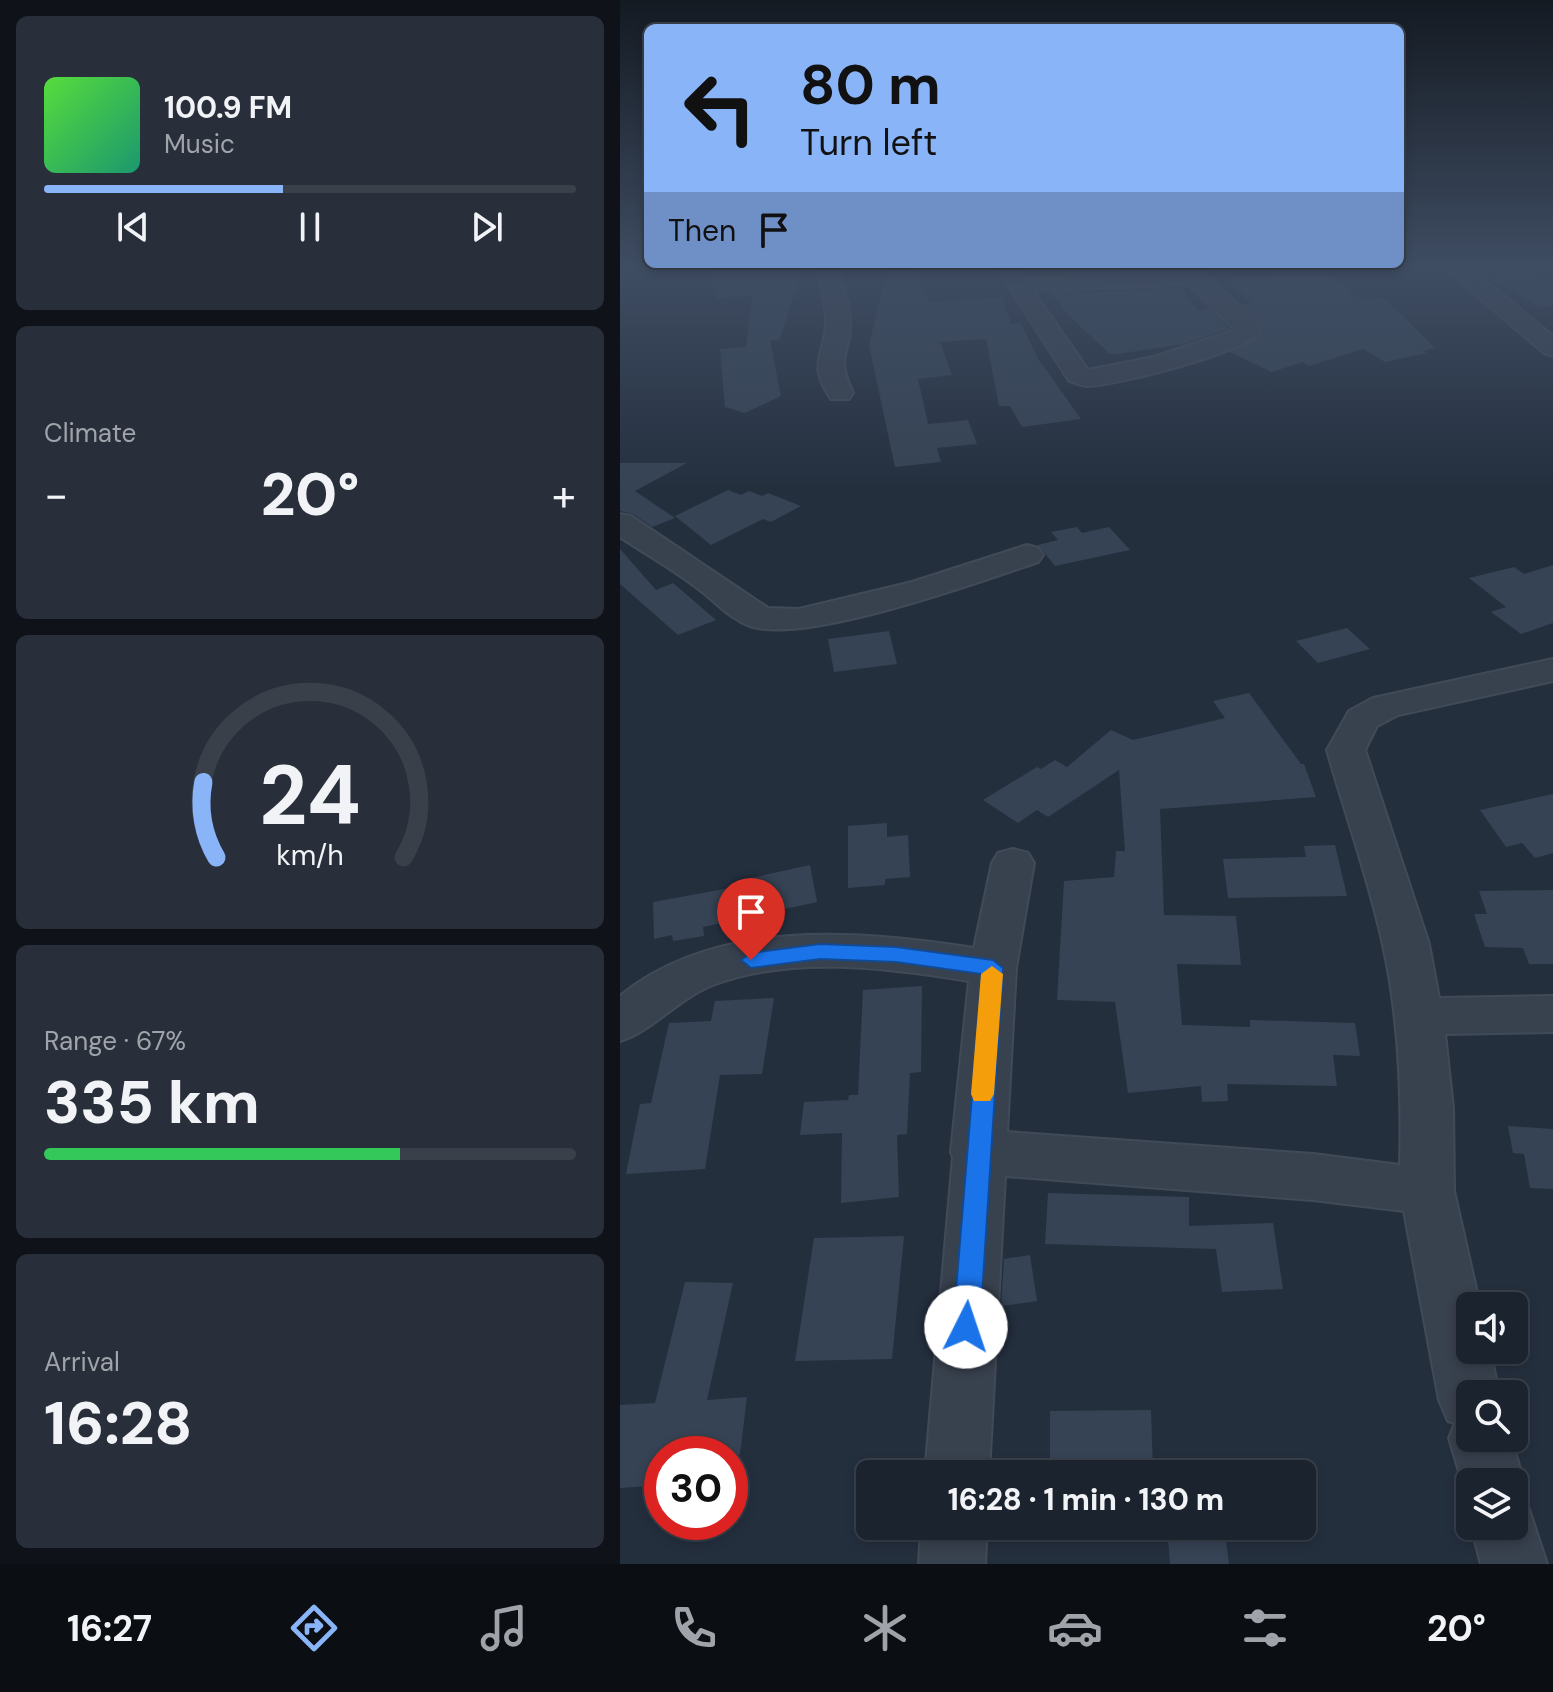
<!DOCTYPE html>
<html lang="en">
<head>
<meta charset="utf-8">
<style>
	body { margin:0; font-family:"DM Sans",sans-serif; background:#282f3a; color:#f1f3f6; height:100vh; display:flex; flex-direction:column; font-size:30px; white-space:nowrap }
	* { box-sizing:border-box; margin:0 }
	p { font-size:26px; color:#a0a4aa }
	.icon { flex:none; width:44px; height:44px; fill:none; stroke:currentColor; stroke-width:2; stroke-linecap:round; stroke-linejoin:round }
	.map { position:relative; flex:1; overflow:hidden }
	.sheet { display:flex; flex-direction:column; gap:16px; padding:16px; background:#0f1319; width:620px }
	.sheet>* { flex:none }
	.top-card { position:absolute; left:24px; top:24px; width:760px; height:244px; border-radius:12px; box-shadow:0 4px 12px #0003,0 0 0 2px #39404a; background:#8ab4f8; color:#111; overflow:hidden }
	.tools { position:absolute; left:836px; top:1292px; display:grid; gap:16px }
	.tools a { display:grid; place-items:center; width:72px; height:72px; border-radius:12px; background:#1b232e; box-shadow:0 4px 12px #0003,0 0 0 2px #39404a; font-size:40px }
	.speed { position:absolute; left:24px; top:1436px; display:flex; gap:16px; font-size:40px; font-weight:700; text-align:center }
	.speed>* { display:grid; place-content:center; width:104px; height:104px; border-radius:50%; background:#1b232e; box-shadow:0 4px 12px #0003,0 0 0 2px #39404a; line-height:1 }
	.speed .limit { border:12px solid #d22; background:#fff; color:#111 }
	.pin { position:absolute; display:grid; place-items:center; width:68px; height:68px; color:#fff; margin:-82px -34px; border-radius:50% 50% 50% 0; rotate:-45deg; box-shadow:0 0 8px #0007 }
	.pin .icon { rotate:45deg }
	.me { position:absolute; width:88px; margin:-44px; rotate:4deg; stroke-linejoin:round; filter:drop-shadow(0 0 6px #0008) }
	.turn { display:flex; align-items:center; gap:28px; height:168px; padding:0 24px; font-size:36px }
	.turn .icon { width:104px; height:104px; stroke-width:2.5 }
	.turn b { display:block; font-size:56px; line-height:68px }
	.then { display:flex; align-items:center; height:76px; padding:0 24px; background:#0003; gap:16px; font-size:30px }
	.big { font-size:60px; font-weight:800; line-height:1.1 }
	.sheet .widget { flex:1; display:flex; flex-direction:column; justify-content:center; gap:12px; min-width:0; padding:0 28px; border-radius:12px; background:#282f3a }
	.sheet .dial { align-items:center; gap:0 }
	.dial svg { height:208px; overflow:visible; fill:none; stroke:#39404a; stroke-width:7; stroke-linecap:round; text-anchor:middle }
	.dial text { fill:#f1f3f6; stroke:none }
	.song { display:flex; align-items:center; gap:24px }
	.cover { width:96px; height:96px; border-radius:12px; background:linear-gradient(135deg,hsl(110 70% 55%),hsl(160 70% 35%)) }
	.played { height:8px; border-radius:4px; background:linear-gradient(90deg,#8ab4f8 45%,#39404a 45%) }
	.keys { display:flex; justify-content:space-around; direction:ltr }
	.heat { display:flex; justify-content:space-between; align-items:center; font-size:44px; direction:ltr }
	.charge { height:12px; border-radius:6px; background:linear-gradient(90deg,#34c759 67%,#39404a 0) }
	.trip { position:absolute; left:236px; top:1460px; width:460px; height:80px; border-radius:12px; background:#1b232e; box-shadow:0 4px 12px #0003,0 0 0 2px #39404a; font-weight:800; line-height:80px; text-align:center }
	.dock { display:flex; height:128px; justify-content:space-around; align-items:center; background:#0b0e12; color:#a0a4aa }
	.dock .icon { width:56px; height:56px }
	.dock .on { color:#8ab4f8 }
	.dock b { font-size:36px; color:#f1f3f6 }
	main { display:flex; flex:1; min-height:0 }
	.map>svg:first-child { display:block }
	.building { fill:#364354 }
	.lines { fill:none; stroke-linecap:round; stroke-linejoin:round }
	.minor-casing { stroke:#414a57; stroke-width:4 }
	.minor { fill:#38414e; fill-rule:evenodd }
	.route { fill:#1a73e8; stroke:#114b97; stroke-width:2 }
	.slow { fill:#f59e0b }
</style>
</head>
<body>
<main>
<section class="sheet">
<div class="widget">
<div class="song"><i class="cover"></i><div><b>100.9 FM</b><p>Music</p></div></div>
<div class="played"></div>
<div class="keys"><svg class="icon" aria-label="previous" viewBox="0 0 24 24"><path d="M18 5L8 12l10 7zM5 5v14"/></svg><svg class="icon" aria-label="pause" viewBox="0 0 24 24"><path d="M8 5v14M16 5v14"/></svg><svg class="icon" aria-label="next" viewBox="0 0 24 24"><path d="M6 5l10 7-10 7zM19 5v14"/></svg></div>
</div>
<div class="widget"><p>Climate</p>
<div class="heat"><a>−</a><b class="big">20°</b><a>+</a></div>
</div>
<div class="widget dial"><svg viewBox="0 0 100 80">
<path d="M14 69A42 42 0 1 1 86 69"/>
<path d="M14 69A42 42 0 0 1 9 40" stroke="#8ab4f8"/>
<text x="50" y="56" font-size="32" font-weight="700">24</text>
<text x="50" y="72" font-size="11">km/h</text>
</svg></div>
<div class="widget"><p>Range · 67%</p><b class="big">335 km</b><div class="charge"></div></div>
<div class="widget"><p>Arrival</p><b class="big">16:28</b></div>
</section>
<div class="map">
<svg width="933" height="1564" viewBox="0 0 933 1564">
	<rect width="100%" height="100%" fill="#242f3e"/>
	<g class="building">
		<polygon points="89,269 183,269 159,340 150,340 161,396 125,413 105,407 100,349 126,347 133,295 97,299"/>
		<polygon points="267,269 294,269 310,302 382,297 391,324 401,323 417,357 461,419 402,427 390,406 379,406 366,339 320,342 332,375 298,379 308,424 348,420 357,444 317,448 321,462 275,467 249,345"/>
		<polygon points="866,269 906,269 933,286 933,306 920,308 865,275 873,274"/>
		<polygon points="707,273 741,300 765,298 815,348 803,351 807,353 765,362 743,349 689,366 682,362 652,372 610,352 643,333 636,317 623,305 631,304 607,279"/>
		<polygon points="561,289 578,311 590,309 609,329 564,344 498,354 490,354 444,311 432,293"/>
		<polygon points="0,463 67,463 15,491 55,518 32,527 13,514 0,511"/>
		<polygon points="108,490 121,495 129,491 142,496 148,493 181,506 151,522 143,519 91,545 55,516"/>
		<polygon points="457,527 462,533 489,527 510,550 435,566 418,545 438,540 431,532"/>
		<polygon points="0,549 36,590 53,583 96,620 58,635 0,584"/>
		<polygon points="933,565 933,623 901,634 871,612 886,607 849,578 894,567 904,574"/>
		<polygon points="727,628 750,649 698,663 676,641"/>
		<polygon points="269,631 277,664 214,672 208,639"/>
		<polygon points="629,693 681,764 684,764 696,797 540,809 544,915 616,916 621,965 557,964 562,1025 630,1027 630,1020 735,1023 740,1056 713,1055 717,1086 607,1084 608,1101 582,1102 581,1086 508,1093 495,1002 437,1000 444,881 494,877 496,851 505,851 499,770 428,817 417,810 398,823 363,800 417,767 421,769 435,760 447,767 491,730 513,740 605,718 593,701"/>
		<polygon points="933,794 933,853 915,858 902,843 886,847 860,810"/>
		<polygon points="267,823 267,837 288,835 290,877 265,879 265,885 228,888 228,826"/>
		<polygon points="715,845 727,896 608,898 603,859 686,857 684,846"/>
		<polygon points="190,865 197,902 83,927 84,936 53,941 52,935 34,939 33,902 132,884 131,878"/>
		<polygon points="933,890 933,964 909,964 903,948 865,947 854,914 867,914 859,891"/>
		<polygon points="302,986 301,1072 290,1073 287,1134 277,1135 279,1197 221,1203 222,1133 180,1135 184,1102 228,1100 229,1095 238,1095 243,990"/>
		<polygon points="154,998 142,1074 100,1075 85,1169 6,1174 20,1104 31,1103 49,1023 91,1021 95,1001"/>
		<polygon points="888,1126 933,1129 933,1189 910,1188 904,1154 893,1153"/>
		<polygon points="428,1193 569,1197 569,1226 653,1223 663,1289 602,1292 596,1249 425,1244"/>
		<polygon points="284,1236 272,1359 175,1361 194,1238"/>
		<polygon points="410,1255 417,1301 381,1306 384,1259"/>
		<polygon points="65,1282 113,1283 87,1400 127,1397 120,1454 42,1454 42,1485 0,1488 0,1405 35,1403"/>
		<polygon points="531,1410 533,1474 430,1474 430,1411"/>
		<polygon points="547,1526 604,1526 609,1564 550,1564"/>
	</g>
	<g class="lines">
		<defs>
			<g id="minor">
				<path d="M196,269H218C223,285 229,302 230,319C232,356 214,351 233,393L229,399H211C185,362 207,354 206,319C206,302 200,285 196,269Z"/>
				<path d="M378,269H400L405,278L574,270L582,272L633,318L640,332C626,352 495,386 467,386C461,386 454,382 449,381ZM568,284L615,330L534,357L468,370L413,291Z"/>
				<polygon points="826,269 851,269 933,336 933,356 924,353"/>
				<path d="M0,514L11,516L148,608L179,609L292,582L407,545L418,548L423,555L418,562C359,582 185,645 130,626C110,619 97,603 81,591C56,571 27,555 0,537Z"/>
				<path d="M933,659V681L778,715L757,726L745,750L809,944L819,998L933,996V1032L825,1034L833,1108L834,1191L860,1306H850V1350H870L879,1394H850V1438H891L904,1482L897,1499L907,1503L927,1564H861L851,1526H894V1482H850L849,1505L829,1438L835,1423L828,1421L819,1400L784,1211L693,1200L385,1176L369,1474H305L333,1157L331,1152L349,981C269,968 171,955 93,985C57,999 33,1031 0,1041V996C96,918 239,930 354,948L372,863L378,853L393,849L408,853L414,863L396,968L387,1132L693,1154L780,1165C782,1091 779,1017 763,945C749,879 725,814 707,750L729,711L753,698Z"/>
				<polygon points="301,1526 367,1526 365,1564 299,1564"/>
			</g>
		</defs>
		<use href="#minor" class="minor-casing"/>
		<use href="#minor" class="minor"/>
	</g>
	<linearGradient id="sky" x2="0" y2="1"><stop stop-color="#141a22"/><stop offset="0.55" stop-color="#3f4d63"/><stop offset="1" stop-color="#3f4d63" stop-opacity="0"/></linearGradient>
	<rect width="933" height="488" fill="url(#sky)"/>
	<polygon class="route" points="200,944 276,947 373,960 383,968 360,1327 356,1336 346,1340 337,1336 333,1327 362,974 276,962 200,959 131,968 121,960 131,953"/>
	<polygon class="slow" points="372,966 383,974 374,1094 370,1101 354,1101 351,1094 361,974"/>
</svg>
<div class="tools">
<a><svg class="icon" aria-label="sound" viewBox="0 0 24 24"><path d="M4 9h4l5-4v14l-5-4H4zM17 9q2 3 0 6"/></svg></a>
<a><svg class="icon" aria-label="search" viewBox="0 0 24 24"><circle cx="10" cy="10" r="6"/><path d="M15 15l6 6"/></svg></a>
<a><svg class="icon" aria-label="layers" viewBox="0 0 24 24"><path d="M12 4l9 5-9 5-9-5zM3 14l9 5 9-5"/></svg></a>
</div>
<div class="speed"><div class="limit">30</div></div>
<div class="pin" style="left:131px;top:960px;background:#d93025"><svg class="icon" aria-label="arrive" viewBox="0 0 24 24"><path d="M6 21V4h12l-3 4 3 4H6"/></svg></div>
<svg class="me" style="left:346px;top:1327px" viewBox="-20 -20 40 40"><circle r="19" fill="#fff"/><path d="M0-13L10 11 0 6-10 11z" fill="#1a73e8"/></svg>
<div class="trip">16:28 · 1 min · 130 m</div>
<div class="top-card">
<div class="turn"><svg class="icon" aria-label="left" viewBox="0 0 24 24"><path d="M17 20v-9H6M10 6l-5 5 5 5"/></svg><div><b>80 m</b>Turn left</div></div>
<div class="then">Then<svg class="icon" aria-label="arrive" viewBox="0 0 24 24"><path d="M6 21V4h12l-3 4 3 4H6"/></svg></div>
</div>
</div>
</main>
<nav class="dock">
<b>16:27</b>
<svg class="icon on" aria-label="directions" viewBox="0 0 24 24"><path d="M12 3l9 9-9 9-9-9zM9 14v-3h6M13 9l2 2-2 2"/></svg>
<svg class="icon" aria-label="music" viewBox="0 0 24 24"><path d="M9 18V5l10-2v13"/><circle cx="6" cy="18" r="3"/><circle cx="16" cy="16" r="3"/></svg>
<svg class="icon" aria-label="phone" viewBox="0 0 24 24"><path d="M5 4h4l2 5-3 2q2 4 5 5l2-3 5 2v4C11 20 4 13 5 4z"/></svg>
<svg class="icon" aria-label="climate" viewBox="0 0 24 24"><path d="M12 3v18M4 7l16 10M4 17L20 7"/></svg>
<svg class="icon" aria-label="car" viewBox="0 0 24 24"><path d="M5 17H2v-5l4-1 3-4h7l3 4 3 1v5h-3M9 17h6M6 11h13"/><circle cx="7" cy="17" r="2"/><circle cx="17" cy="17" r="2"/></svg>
<svg class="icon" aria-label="filters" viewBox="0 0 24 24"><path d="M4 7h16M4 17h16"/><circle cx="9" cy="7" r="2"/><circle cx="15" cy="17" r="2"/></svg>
<b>20°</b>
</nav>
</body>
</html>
